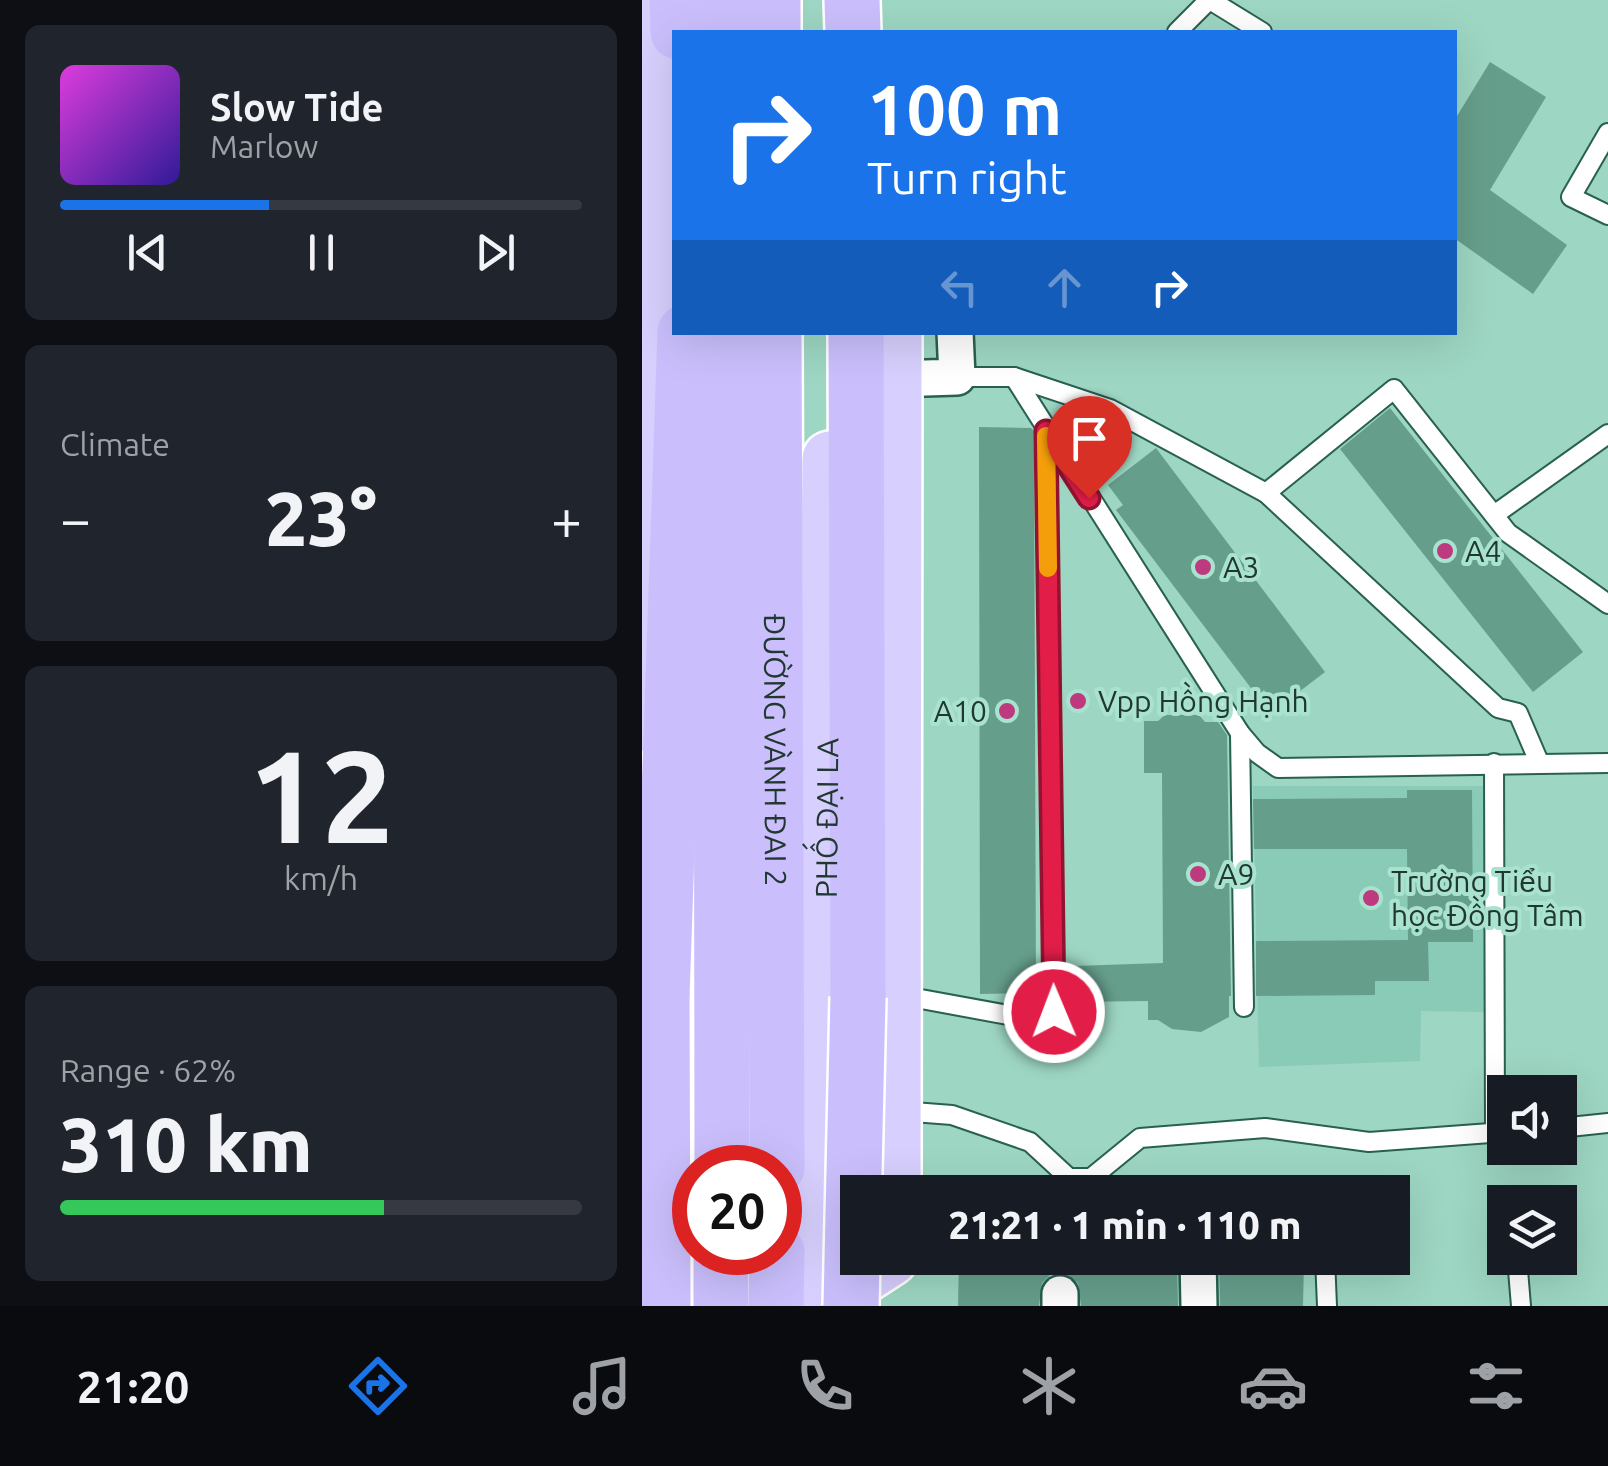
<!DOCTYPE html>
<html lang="en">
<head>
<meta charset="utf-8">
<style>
	body { margin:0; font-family:Ubuntu,sans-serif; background:#20242c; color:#f1f3f6; height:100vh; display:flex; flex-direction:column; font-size:38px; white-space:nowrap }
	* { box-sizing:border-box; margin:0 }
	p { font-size:32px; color:#9ea1a6 }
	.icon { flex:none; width:55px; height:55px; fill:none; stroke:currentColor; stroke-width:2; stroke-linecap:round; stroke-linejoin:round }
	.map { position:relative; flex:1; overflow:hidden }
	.side { display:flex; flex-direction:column; gap:25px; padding:25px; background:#0d0f14; width:642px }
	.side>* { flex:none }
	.guide { position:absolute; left:30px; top:30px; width:785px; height:305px; border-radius:0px; box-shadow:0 10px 40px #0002; background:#1a73e8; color:#fff; overflow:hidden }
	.buttons { position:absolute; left:845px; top:1075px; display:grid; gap:20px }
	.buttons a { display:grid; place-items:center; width:90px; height:90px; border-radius:0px; background:#171b24; box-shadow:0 10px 40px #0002; font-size:50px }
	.speed { position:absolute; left:30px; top:1145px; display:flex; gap:20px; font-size:50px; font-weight:700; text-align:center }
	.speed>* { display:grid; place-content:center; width:130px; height:130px; border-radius:50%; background:#171b24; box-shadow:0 10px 40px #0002; line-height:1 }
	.speed .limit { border:15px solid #d22; background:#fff; color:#111 }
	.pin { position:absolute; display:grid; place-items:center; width:85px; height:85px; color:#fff; margin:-102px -42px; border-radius:50% 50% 50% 0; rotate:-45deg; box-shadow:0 0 10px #0007 }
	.pin .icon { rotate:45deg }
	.me { position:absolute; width:110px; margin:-55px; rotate:359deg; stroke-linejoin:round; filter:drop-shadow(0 0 8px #0008) }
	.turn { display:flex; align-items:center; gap:35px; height:210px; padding:0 30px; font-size:45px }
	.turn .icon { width:130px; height:130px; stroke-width:2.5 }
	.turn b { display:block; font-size:70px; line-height:85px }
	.lanes { display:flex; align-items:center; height:95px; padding:0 30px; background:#0003; justify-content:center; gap:50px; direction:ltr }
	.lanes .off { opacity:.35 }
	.big { font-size:75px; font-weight:800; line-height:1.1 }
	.side .widget { flex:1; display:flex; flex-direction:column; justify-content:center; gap:15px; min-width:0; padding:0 35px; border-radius:15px; background:#20242c }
	.side .dial { align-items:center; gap:0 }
	.dial b { font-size:130px; line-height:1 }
	.song { display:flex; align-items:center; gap:30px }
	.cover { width:120px; height:120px; border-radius:15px; background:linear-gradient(135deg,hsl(300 70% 55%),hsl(250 70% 35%)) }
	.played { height:10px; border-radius:5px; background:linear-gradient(90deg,#1a73e8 40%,#363941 40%) }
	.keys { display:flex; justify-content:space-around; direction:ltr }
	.heat { display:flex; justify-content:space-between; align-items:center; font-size:55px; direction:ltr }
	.charge { height:15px; border-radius:8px; background:linear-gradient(90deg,#34c759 62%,#363941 0) }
	.trip { position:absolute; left:198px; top:1175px; width:570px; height:100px; border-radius:0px; background:#171b24; box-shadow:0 10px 40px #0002; font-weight:800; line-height:100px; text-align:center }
	.dock { display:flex; height:160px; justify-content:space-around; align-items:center; background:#090b0e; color:#9ea1a6 }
	.dock .icon { width:70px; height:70px }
	.dock .current { color:#1a73e8 }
	.dock b { font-size:45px; color:#f1f3f6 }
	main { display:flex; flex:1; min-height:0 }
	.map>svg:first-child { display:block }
	.built { fill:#89cbb6 }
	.building { fill:#669e8c }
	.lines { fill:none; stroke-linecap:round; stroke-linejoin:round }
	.service-casing { stroke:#286051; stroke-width:22 }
	.minor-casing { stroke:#286051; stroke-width:40 }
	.primary-casing { stroke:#fff; stroke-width:60 }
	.trunk-casing { stroke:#fff; stroke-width:60 }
	.service { stroke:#fff; stroke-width:18 }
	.minor { stroke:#fff; stroke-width:35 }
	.primary { stroke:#d7cffd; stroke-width:55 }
	.trunk { stroke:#cabffc; stroke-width:55 }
	.trunk-bridge-casing { stroke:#fff; stroke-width:60; stroke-linecap:butt }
	.trunk-bridge { stroke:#cabffc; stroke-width:55 }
	.route-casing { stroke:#92132f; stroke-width:25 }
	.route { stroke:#e11d48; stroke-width:18 }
	.slow { stroke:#f59e0b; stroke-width:18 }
	.poi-dot { fill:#be3a7f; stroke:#a9e3d0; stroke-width:4 }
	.labels { text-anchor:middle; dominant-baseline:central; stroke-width:8; stroke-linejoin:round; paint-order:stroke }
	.poi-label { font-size:30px; fill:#213831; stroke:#a9e3d0; text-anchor:start }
	.street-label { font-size:30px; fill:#213831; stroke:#a9e3d0 }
</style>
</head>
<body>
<main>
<section class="side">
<div class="widget">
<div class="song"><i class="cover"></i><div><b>Slow Tide</b><p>Marlow</p></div></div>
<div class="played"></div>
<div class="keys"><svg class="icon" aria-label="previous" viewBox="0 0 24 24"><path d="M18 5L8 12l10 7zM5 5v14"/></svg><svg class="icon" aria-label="pause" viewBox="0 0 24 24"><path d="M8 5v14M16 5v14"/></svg><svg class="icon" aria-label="next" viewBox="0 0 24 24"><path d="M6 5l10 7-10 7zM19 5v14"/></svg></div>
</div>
<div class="widget"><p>Climate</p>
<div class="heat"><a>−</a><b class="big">23°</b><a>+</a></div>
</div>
<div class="widget dial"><b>12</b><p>km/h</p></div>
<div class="widget"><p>Range · 62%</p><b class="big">310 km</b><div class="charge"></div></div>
</section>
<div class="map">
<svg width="966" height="1306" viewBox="0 0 966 1306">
	<rect width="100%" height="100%" fill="#9dd6c3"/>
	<polygon class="built" points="611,786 844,786 845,1012 779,1011 778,1061 617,1067"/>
	<g class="building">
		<polygon points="848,62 904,97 848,190 925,245 891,294 812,238 812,121"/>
		<polygon points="748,408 941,652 891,692 698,449"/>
		<polygon points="337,427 389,428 392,431 394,993 338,994"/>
		<polygon points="514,448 683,672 636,708 622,690 615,696 474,510 481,505 466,485"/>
		<polygon points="523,715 557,715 563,722 576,722 585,735 589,996 587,996 587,1017 559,1032 530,1029 516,1020 506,1020 506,1001 433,1002 432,966 521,963 520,773 502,773 502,721 516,721"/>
		<polygon points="765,790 830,790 831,942 786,942 787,981 733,981 733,995 614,996 614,941 766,940 765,849 612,849 611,799 765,798"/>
		<polygon points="440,1258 535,1261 536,1306 439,1306 436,1283 419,1273 408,1275 400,1283 397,1306 316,1306 317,1259 440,1263"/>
		<polygon points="577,1261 662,1262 661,1306 578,1306"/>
	</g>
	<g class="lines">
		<defs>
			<g id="service">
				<polyline points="568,0 620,32"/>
				<polyline points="535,32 567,0"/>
				<polyline points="966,133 929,197 966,215"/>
				<polyline points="315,377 372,377 598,733 615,753 636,768 966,763"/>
				<polyline points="372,377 468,409 624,493"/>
				<polyline points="852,515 966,434"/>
				<polyline points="598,733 602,1007"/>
				<polyline points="897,762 876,713 856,708 624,493 752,389 866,533 966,604"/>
				<polyline points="852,763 853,1133"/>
				<polyline points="258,999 279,999 399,1021 412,1012 404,431"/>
				<polyline points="258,1111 310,1115 388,1142 427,1178 449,1178 498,1138 623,1128 727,1142 862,1132"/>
				<polyline points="918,1128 966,1123"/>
				<polyline points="683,1258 685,1306"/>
				<polyline points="875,1258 879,1306"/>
			</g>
			<g id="minor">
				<polyline points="252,379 315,377 313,332"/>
				<polyline points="556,1258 557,1306"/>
				<polyline points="418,1306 418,1294"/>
			</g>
			<g id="primary">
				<polyline points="0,723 4,90 6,23 12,0"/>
				<polyline points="251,1192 252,332"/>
				<polyline points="180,1302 248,1258"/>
				<path id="s1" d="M180,1306L188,459"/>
			</g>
			<g id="trunk">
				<polyline points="35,0 36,32"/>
				<polyline points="78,0 78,32"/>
				<polyline points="131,0 131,32"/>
				<polyline points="210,0 211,32"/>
				<polyline points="79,332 80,1168"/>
				<path id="s2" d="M132,332L135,1168"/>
				<polyline points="214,332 216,997"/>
				<polyline points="20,997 43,332"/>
				<polyline points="79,1306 79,1252"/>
				<polyline points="134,1306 135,1252"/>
			</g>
		</defs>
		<use href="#service" class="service-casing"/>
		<use href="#minor" class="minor-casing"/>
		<use href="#primary" class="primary-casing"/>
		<use href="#trunk" class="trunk-casing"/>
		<use href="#service" class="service"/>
		<use href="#minor" class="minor"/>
		<use href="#primary" class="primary"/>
		<use href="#trunk" class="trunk"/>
		<defs>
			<g id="trunk-bridge">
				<polyline points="20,997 21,1306"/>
				<polyline points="209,1306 216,997"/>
			</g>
		</defs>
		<use href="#trunk-bridge" class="trunk-bridge-casing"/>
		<use href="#trunk-bridge" class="trunk-bridge"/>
	</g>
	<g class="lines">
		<defs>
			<polyline id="route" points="412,1012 404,431 447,498"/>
		</defs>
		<use href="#route" class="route-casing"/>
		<use href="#route" class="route"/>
		<polyline class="slow" points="404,436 406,568"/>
	</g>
	<g class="poi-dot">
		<circle cx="803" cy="551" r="10"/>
		<circle cx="561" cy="567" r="10"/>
		<circle cx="436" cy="701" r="10"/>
		<circle cx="365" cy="711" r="10"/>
		<circle cx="556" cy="874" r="10"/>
		<circle cx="729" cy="898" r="10"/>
	</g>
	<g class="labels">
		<g class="poi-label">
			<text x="823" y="551">A4</text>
			<text x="581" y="567">A3</text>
			<text x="456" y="701">Vpp Hồng Hạnh</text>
			<text x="345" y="711" text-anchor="end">A10</text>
			<text x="576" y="874">A9</text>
			<text x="749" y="881">Trường Tiểu<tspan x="749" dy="34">học Đồng Tâm</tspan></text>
		</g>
		<g class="street-label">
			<text stroke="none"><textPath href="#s2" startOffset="418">ĐƯỜNG VÀNH ĐAI 2</textPath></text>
			<text stroke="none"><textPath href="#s1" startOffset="488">PHỐ ĐẠI LA</textPath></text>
		</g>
	</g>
</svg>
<div class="buttons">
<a><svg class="icon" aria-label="sound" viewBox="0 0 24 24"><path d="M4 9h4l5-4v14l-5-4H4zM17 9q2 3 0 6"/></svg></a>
<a><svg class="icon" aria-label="layers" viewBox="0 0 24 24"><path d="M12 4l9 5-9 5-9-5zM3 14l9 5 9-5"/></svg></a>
</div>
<div class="speed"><div class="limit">20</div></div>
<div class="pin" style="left:447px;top:498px;background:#d93025"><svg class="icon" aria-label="arrive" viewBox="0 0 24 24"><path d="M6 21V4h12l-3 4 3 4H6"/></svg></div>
<svg class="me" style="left:412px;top:1012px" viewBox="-20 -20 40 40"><circle r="17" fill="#e11d48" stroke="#fff" stroke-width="3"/><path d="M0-11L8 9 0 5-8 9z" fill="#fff"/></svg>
<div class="trip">21:21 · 1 min · 110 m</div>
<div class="guide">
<div class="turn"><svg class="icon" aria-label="right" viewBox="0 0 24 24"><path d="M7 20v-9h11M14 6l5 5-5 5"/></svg><div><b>100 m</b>Turn right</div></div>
<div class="lanes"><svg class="icon off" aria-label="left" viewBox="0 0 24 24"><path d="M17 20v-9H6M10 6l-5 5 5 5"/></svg><svg class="icon off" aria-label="ahead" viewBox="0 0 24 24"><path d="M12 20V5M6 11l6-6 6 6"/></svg><svg class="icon" aria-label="right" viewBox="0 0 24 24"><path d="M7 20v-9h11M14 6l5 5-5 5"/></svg></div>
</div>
</div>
</main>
<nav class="dock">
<b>21:20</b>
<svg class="icon current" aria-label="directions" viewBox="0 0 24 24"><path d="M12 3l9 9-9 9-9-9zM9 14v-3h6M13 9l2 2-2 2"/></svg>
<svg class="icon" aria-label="music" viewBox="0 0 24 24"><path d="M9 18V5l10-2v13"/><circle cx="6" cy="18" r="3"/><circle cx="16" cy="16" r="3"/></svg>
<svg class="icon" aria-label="phone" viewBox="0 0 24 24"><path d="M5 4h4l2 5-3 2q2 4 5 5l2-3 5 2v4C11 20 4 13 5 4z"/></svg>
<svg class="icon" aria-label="climate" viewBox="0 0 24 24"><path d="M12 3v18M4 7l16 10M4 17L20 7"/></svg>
<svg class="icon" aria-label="car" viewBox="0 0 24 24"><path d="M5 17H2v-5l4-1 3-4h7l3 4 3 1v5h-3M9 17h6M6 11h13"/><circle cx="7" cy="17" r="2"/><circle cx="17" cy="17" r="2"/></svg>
<svg class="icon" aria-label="filters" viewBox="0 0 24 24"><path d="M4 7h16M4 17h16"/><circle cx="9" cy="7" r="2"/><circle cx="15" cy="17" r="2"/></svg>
</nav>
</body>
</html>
